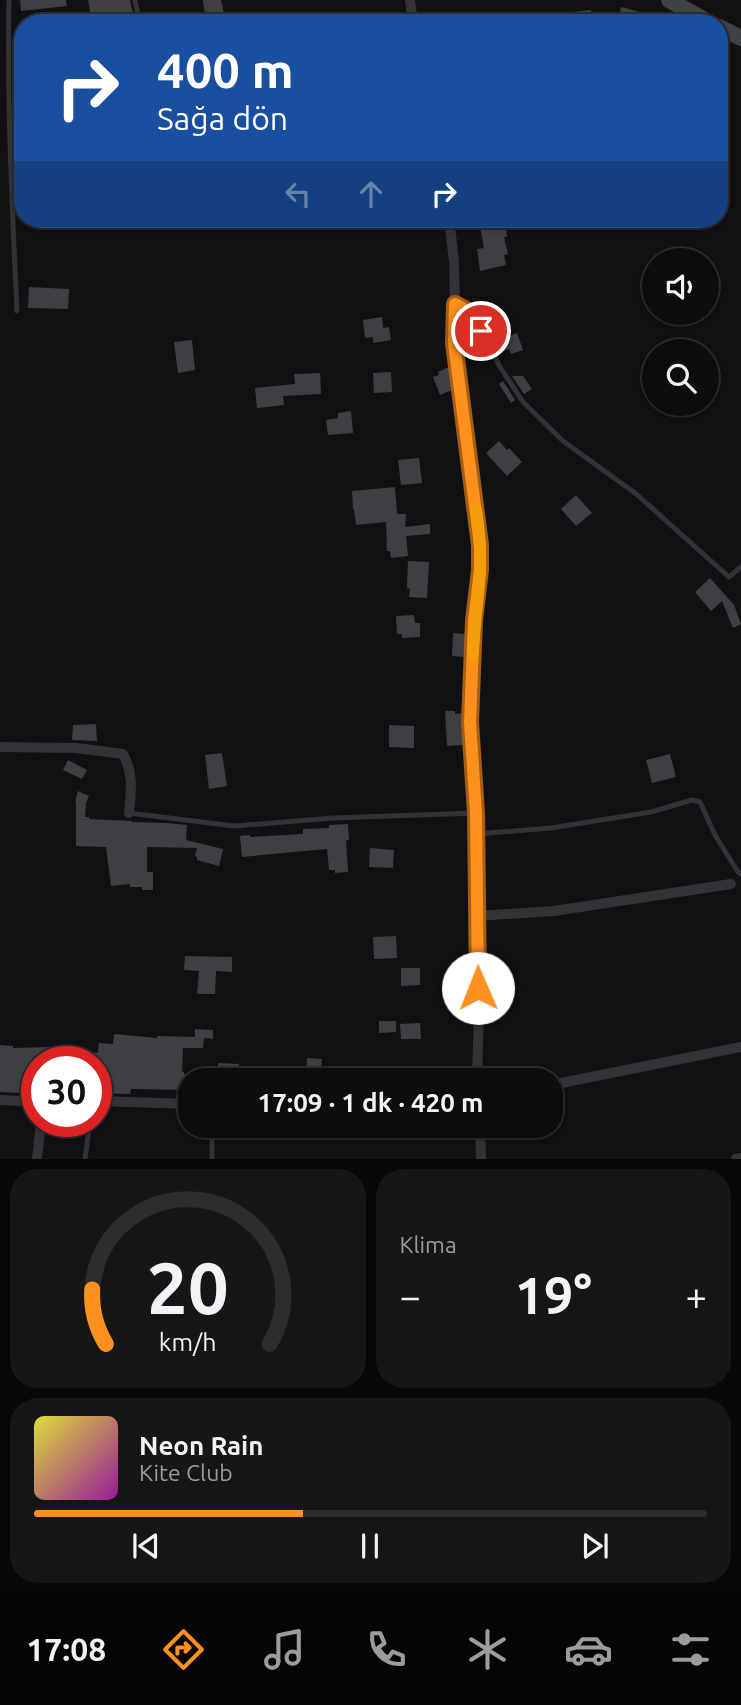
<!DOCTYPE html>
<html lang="tr">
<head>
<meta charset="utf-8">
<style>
	body { margin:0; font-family:Ubuntu,sans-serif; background:#161617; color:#f1f3f6; height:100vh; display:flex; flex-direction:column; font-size:26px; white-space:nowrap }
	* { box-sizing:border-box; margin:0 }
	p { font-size:23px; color:#9a9c9e }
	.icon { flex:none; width:38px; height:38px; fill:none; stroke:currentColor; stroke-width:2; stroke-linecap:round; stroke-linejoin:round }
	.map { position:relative; height:1159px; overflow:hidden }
	.side { display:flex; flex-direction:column; gap:10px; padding:10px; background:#070708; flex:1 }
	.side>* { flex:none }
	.banner { position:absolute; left:14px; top:14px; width:714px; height:214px; border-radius:28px; box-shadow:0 2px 5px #0004,0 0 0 2px #2d2d2e; background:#1a4fa0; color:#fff; overflow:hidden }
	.fabs { position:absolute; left:642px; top:248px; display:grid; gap:14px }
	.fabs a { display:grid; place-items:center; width:77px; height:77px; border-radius:50%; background:#0d0d0e; box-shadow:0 2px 5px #0004,0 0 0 2px #2d2d2e; font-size:35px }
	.speed { position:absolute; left:21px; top:1046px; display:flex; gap:14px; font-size:35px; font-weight:700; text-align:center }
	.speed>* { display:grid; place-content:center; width:91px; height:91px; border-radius:50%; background:#0d0d0e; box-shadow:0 2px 5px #0004,0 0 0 2px #2d2d2e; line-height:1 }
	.speed .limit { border:10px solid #d22; background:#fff; color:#111 }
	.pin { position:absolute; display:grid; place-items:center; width:60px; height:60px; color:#fff; margin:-30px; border:4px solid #fff; border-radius:50%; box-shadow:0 2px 7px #0007 }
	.me { position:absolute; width:77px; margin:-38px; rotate:359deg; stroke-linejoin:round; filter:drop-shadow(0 0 5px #0008) }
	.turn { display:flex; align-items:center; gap:24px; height:147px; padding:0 28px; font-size:32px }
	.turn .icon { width:91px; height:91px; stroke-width:2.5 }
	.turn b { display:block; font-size:49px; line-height:60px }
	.lanes { display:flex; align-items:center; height:66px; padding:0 28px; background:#0003; justify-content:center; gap:35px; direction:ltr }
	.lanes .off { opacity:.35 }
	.big { font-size:52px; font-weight:700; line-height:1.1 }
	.side .tile { flex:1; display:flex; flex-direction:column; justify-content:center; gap:10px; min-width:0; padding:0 24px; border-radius:28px; background:#161617 }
	.side .dial { align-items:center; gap:0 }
	.dial svg { height:182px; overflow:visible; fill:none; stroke:#2d2d2e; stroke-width:7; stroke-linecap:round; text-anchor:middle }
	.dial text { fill:#f1f3f6; stroke:none }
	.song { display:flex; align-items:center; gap:21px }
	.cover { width:84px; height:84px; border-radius:10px; background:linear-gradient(135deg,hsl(60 70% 55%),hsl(300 70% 35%)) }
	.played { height:7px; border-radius:4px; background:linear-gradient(90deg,#fe901d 40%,#2d2d2e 40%) }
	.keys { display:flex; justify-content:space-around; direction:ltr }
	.heat { display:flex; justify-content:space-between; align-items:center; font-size:38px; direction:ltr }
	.side .tiles { flex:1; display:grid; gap:10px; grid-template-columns:1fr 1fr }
	.tile:last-child { grid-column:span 2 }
	.trip { position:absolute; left:178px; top:1068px; width:385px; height:70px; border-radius:28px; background:#0d0d0e; box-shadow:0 2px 5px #0004,0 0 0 2px #2d2d2e; font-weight:700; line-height:70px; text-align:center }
	.menu { display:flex; height:112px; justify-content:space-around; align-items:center; background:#050506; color:#9a9c9e }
	.menu .icon { width:49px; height:49px }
	.menu .selected { color:#fe901d }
	.menu b { font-size:32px; color:#f1f3f6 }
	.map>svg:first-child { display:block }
	.building { fill:#3d3f43 }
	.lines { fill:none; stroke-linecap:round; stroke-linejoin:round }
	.lane { stroke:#323338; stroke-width:5 }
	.street { stroke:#323338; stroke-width:10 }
	.secondary { stroke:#3f4348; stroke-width:16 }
	.route-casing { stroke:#a55e13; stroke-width:18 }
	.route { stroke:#fe901d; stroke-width:12 }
	.slow { stroke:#f59e0b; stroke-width:12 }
</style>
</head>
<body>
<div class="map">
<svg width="741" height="1159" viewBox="0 0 741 1159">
	<rect width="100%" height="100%" fill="#111113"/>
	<g class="building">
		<polygon points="20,0 66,0 67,6 21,11"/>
		<polygon points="88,0 130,0 135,23 92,23"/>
		<polygon points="203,0 221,0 226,23 206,23"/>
		<polygon points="621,7 644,13 641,23 621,23 622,17 619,16"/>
		<polygon points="591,10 592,23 574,23 573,12"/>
		<polygon points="507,219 509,228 506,229 507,237 504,237 508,254 504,255 506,265 480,271 477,249 484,248 480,225"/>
		<polygon points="29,287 69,289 68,309 28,308"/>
		<polygon points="382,317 383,328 389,327 391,340 373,343 373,337 365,338 363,320"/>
		<polygon points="490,329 492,337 505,332 506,337 517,333 523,350 511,354 509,349 501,352 499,348 496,349 487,330"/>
		<polygon points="477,334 486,352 483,353 484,356 476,359 468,337"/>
		<polygon points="192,340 195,370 178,373 174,342"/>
		<polygon points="449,367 452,390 440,395 433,377 439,375 438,372"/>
		<polygon points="391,372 392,392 374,393 373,373"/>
		<polygon points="320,373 321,394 283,396 284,405 257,408 255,388 295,384 294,374"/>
		<polygon points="512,376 523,376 532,389 524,394"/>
		<polygon points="503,381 515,400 511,403 499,384"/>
		<polygon points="351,411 353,433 328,435 326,420 338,418 338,413"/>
		<polygon points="499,441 507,450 509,448 522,462 507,476 486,453"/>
		<polygon points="419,458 422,483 401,485 398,460"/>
		<polygon points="395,487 397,514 406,514 405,527 430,524 430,534 406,536 408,556 391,558 390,551 387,551 386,522 356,525 354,509 353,509 352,491"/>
		<polygon points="576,495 592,513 576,526 561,509"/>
		<polygon points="408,561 429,562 427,598 409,597 410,589 407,588"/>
		<polygon points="710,578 734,605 741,624 733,628 722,601 711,611 695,592"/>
		<polygon points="414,615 415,623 420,623 420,637 402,638 402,634 397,634 396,616"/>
		<polygon points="453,633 466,634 465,657 452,656"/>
		<polygon points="445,711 455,711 455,714 462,713 464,745 447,746"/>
		<polygon points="96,724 97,741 72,740 73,725"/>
		<polygon points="389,725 414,726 414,748 389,747"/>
		<polygon points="222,753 227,786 209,789 205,755"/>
		<polygon points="670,754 676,777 652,783 646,760"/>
		<polygon points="68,760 87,770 82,779 63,770"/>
		<polygon points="78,791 89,796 86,803 85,817 89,817 89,819 132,821 132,822 166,823 187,825 186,840 223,849 219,866 197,860 197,857 195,856 197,848 147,847 147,872 153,872 153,890 142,890 142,887 130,887 130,884 111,886 106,847 76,846 76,801 75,801"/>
		<polygon points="348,824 349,840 346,840 348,872 335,873 335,870 329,870 327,849 242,857 240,836 250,835 250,837 303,834 303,829 329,828 329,825"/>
		<polygon points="370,848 394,850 393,868 369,867"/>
		<polygon points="396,936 397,958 374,959 373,937"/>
		<polygon points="185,956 232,957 232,972 216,971 215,994 197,994 199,971 184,970"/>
		<polygon points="401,968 420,968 420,985 401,986"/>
		<polygon points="379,1021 396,1021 396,1032 379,1033"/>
		<polygon points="420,1023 421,1039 401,1039 400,1024"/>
		<polygon points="195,1029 213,1030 213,1039 204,1038 203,1048 183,1048 182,1072 184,1072 184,1074 191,1074 191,1090 131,1089 130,1094 96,1093 96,1062 90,1062 91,1052 98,1053 99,1043 113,1044 114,1034 157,1038 157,1036 195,1037"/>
		<polygon points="0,1045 13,1046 13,1048 50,1047 51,1062 37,1062 37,1084 25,1083 24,1093 0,1092"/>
		<polygon points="307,1058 322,1059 320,1080 306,1080"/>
		<polygon points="218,1063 239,1064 238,1080 217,1080"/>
	</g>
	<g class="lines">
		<g class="lane">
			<path d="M9,0C7,104 12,207 17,311"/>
			<polyline points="135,0 140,23"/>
			<polyline points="455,304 472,313 500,367 523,402 563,441 635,493 729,577 741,567"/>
			<polyline points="129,813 234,826 333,818 476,813"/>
			<polyline points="477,834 551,828 651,812 692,800 700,802 715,835 738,872 741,874"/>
			<polyline points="85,1159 90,1122"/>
			<polyline points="212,1159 212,1125"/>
		</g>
		<g class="street">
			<polyline points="410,0 413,23"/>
			<polyline points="449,219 454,261 455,304 454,343 480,545 480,571 474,620 470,722 477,834 479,1012 477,1080"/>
			<path d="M0,747L76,748L123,754C134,774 131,791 129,813"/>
			<polyline points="476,916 554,911 731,884"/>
			<polyline points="551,1085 741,1047"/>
			<polyline points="0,1100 37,1102"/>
			<polyline points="96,1101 191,1104"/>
			<polyline points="334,1125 343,1129 482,1135"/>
			<polyline points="480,1125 481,1159"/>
			<polyline points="37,1159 41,1122"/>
			<polyline points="736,1159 741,1158"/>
		</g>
		<g class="secondary">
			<polyline points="669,0 710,23"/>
			<polyline points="719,27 741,38"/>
		</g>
	</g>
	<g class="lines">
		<defs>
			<polyline id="route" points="478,988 476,813 470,722 474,620 480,570 480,545 454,343 455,304 472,313 481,331"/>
		</defs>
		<use href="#route" class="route-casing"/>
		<use href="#route" class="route"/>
		<path class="slow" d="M473,654C474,626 478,599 480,571C481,550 479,530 476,509"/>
	</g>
</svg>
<div class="fabs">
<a><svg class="icon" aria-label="sound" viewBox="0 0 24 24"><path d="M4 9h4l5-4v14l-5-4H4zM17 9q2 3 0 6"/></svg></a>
<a><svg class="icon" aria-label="search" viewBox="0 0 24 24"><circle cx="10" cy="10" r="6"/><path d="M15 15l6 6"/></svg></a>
</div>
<div class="speed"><div class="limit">30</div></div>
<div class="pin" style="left:481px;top:331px;background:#d93025"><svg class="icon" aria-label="arrive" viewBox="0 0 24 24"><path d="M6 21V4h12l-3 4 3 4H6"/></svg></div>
<svg class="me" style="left:478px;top:988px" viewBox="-20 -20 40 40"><circle r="19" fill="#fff"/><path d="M0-13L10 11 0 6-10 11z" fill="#fe901d"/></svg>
<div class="trip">17:09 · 1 dk · 420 m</div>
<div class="banner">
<div class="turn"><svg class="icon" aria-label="right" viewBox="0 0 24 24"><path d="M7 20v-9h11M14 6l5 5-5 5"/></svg><div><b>400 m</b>Sağa dön</div></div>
<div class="lanes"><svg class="icon off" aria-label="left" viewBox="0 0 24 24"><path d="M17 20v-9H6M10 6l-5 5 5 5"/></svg><svg class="icon off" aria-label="ahead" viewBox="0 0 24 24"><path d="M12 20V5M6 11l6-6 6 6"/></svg><svg class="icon" aria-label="right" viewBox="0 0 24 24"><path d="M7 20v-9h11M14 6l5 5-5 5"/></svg></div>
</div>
</div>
<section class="side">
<div class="tiles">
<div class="tile dial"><svg viewBox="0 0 100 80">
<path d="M14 69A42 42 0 1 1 86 69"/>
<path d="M14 69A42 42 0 0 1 8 45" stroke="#fe901d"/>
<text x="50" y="56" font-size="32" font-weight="700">20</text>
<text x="50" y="72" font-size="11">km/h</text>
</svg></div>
<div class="tile"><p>Klima</p>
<div class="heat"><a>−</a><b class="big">19°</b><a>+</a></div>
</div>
<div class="tile">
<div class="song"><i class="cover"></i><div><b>Neon Rain</b><p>Kite Club</p></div></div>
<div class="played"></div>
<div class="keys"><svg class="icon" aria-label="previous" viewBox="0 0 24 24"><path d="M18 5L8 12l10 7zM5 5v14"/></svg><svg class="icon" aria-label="pause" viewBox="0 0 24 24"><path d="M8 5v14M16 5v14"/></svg><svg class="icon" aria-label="next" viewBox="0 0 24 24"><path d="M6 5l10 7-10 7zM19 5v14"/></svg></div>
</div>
</div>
</section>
<nav class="menu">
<b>17:08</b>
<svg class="icon selected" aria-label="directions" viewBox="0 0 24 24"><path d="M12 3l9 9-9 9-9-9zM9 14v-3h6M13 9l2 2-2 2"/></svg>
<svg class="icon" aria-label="music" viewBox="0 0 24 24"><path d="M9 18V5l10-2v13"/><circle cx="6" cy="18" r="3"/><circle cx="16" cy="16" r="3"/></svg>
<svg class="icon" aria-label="phone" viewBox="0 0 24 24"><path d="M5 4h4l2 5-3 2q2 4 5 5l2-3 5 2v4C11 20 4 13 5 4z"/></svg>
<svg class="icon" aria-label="climate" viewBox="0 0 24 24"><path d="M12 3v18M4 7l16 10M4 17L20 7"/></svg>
<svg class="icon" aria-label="car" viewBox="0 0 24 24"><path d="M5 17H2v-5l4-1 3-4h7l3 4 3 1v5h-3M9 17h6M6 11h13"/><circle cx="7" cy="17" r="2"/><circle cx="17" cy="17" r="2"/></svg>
<svg class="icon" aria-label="filters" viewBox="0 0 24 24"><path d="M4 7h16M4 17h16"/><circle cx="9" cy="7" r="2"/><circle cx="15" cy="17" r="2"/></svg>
</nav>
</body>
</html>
